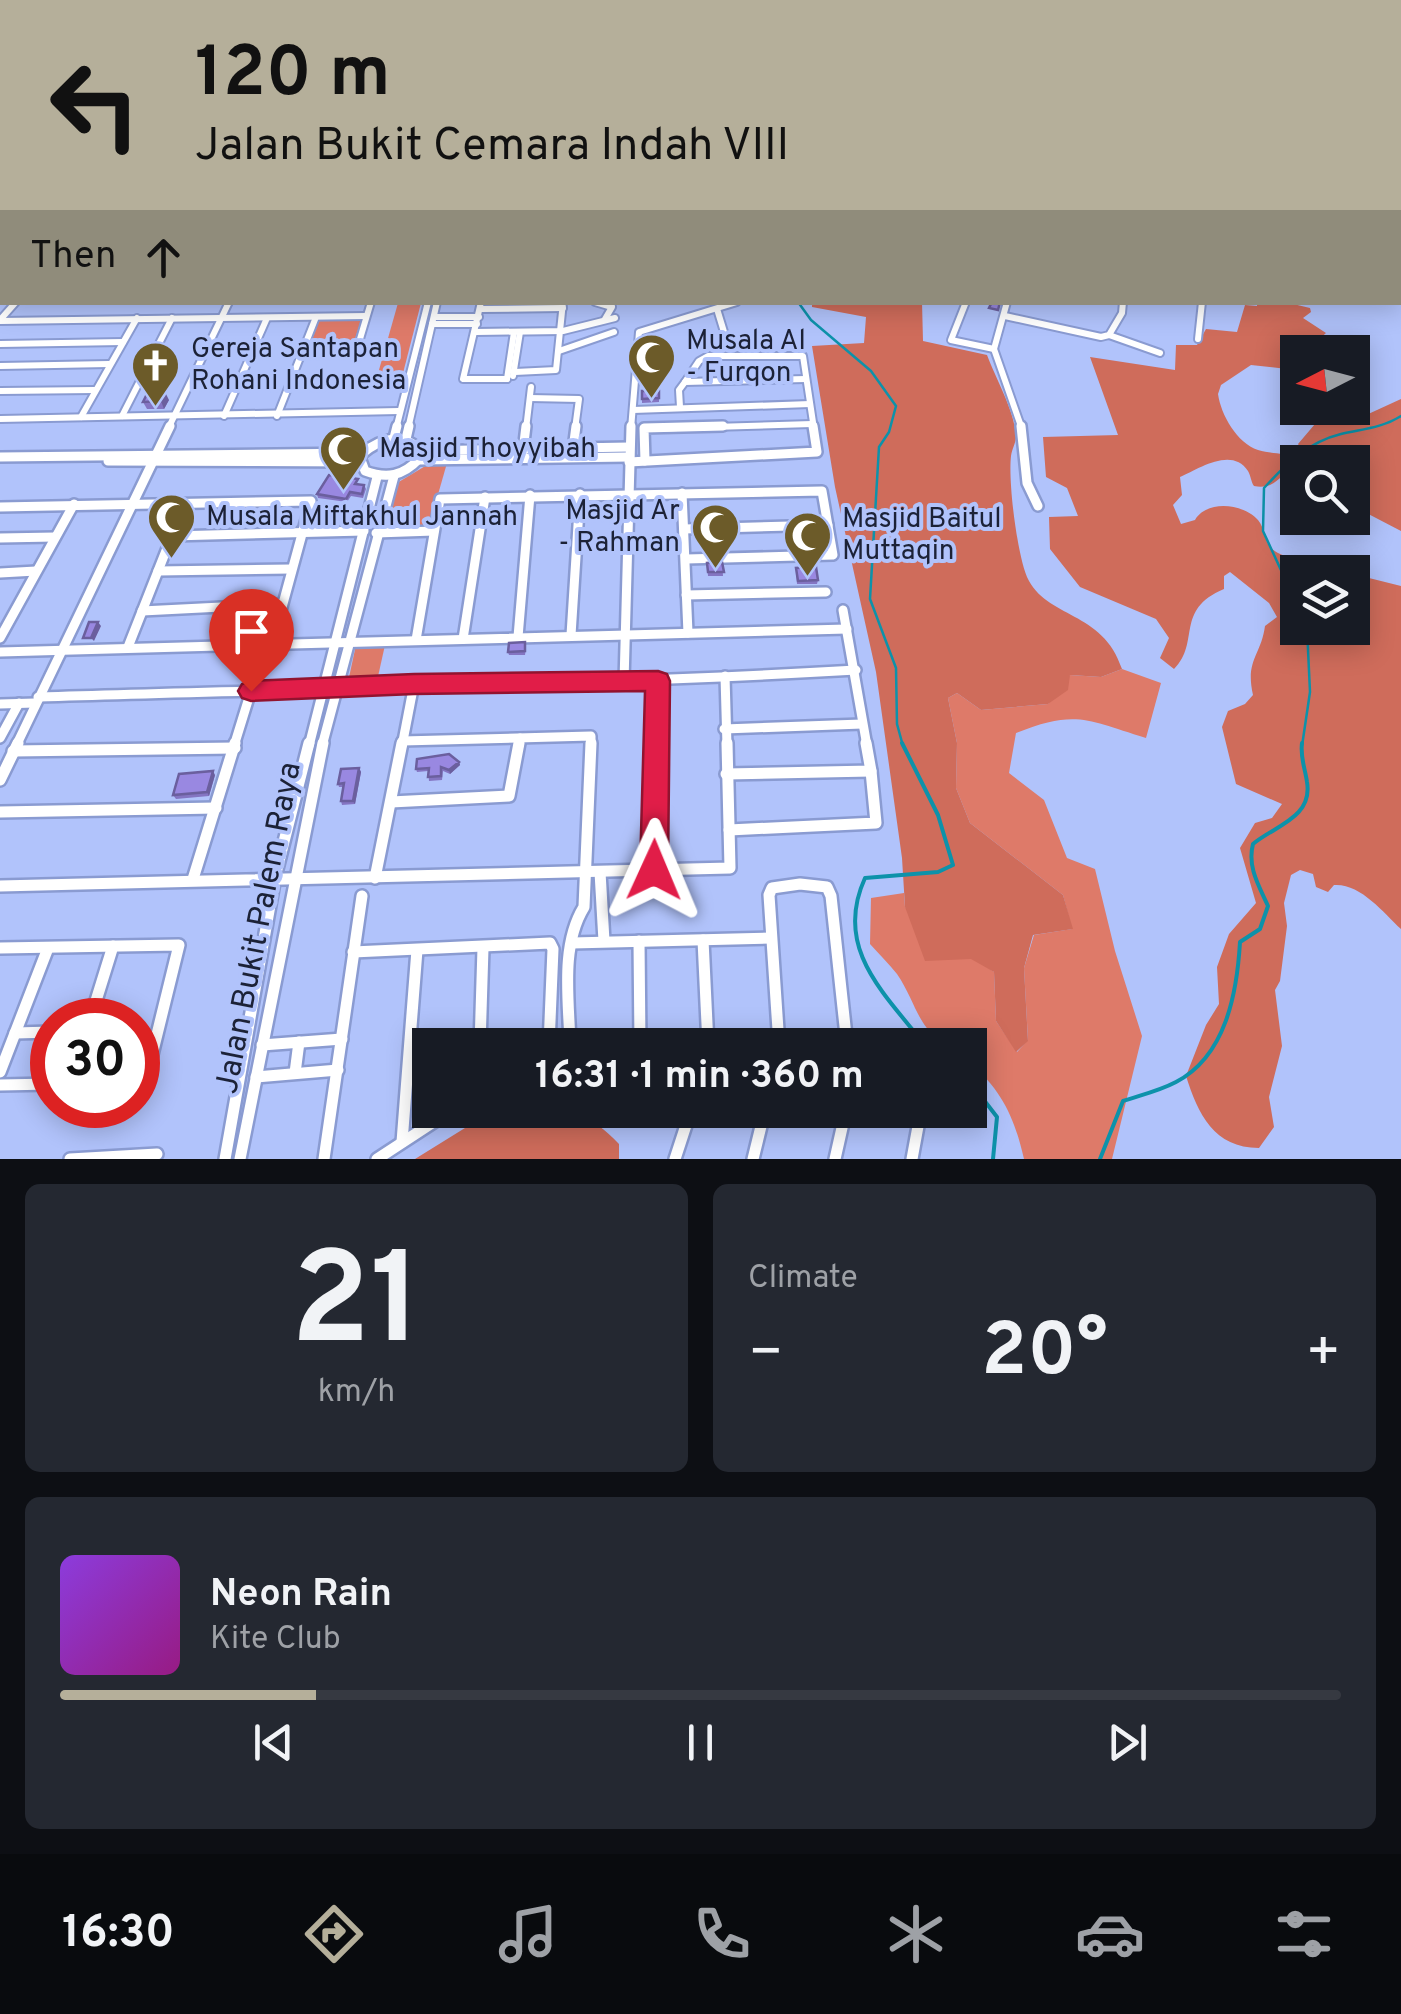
<!DOCTYPE html>
<html lang="en">
<head>
<meta charset="utf-8">
<style>
	body { margin:0; font-family:Overpass,sans-serif; background:#242831; color:#f1f3f6; height:100vh; display:flex; flex-direction:column; font-size:38px; white-space:nowrap }
	* { box-sizing:border-box; margin:0 }
	p { font-size:32px; color:#9ea1a6 }
	.icon { flex:none; width:55px; height:55px; fill:none; stroke:currentColor; stroke-width:2; stroke-linecap:round; stroke-linejoin:round }
	.map { position:relative; height:1159px; overflow:hidden }
	.details { display:flex; flex-direction:column; gap:25px; padding:25px; background:#0d0f14; flex:1 }
	.details>* { flex:none }
	.hud { position:absolute; left:0px; top:0px; width:1402px; height:305px; box-shadow:0 5px 25px #0003; background:#b5af9a; color:#111; overflow:hidden }
	.needle { width:65px; rotate:264deg }
	.fabs { position:absolute; left:1280px; top:335px; display:grid; gap:20px }
	.fabs a { display:grid; place-items:center; width:90px; height:90px; border-radius:0px; background:#171b24; box-shadow:0 5px 25px #0003; font-size:50px }
	.speed { position:absolute; left:30px; top:998px; display:flex; gap:20px; font-size:50px; font-weight:700; text-align:center }
	.speed>* { display:grid; place-content:center; width:130px; height:130px; border-radius:50%; background:#171b24; box-shadow:0 5px 25px #0003; line-height:1 }
	.speed .limit { border:15px solid #d22; background:#fff; color:#111 }
	.pin { position:absolute; display:grid; place-items:center; width:85px; height:85px; color:#fff; margin:-102px -42px; border-radius:50% 50% 50% 0; rotate:-45deg; box-shadow:0 0 10px #0007 }
	.pin .icon { rotate:45deg }
	.me { position:absolute; width:110px; margin:-55px; rotate:1deg; stroke-linejoin:round; filter:drop-shadow(0 0 8px #0008) }
	.turn { display:flex; align-items:center; gap:35px; height:210px; padding:0 30px; font-size:45px }
	.turn .icon { width:130px; height:130px; stroke-width:2.5 }
	.turn b { display:block; font-size:70px; line-height:85px }
	.then { display:flex; align-items:center; height:95px; padding:0 30px; background:#0003; gap:20px; font-size:38px }
	.big { font-size:75px; font-weight:700; line-height:1.1 }
	.details .card { flex:1; display:flex; flex-direction:column; justify-content:center; gap:15px; min-width:0; padding:0 35px; border-radius:15px; background:#242831 }
	.details .dial { align-items:center; gap:0 }
	.dial b { font-size:130px; line-height:1 }
	.song { display:flex; align-items:center; gap:30px }
	.cover { width:120px; height:120px; border-radius:15px; background:linear-gradient(135deg,hsl(270 70% 55%),hsl(310 70% 35%)) }
	.played { height:10px; border-radius:5px; background:linear-gradient(90deg,#b5af9a 20%,#363941 20%) }
	.keys { display:flex; justify-content:space-around; direction:ltr }
	.heat { display:flex; justify-content:space-between; align-items:center; font-size:55px; direction:ltr }
	.details .tiles { flex:1; display:grid; gap:25px; grid-template-columns:1fr 1fr }
	.card:last-child { grid-column:span 2 }
	.trip { position:absolute; left:412px; top:1028px; width:575px; height:100px; border-radius:0px; background:#171b24; box-shadow:0 5px 25px #0003; font-weight:700; line-height:100px; text-align:center }
	.tabs { display:flex; height:160px; justify-content:space-around; align-items:center; background:#090b0e; color:#9ea1a6 }
	.tabs .icon { width:70px; height:70px }
	.tabs .current { color:#b5af9a }
	.tabs b { font-size:45px; color:#f1f3f6 }
	.map>svg:first-child { display:block }
	.green { fill:#de7a69 }
	.forest { fill:#cf6c5b }
	.lines { fill:none; stroke-linecap:round; stroke-linejoin:round }
	.stream-far1 { stroke:#0d92aa; stroke-width:2.5 }
	.stream { stroke:#0d92aa; stroke-width:4 }
	.river { fill:#06c2db; fill-rule:evenodd }
	.street-far3-casing { stroke:#8a9bd1; stroke-width:8 }
	.street-far2-casing { stroke:#8a9bd1; stroke-width:10 }
	.street-far1-casing { stroke:#8a9bd1; stroke-width:14 }
	.street-casing { stroke:#8a9bd1; stroke-width:16 }
	.street-far3 { stroke:#fff; stroke-width:5 }
	.street-far2 { stroke:#fff; stroke-width:6 }
	.street-far1 { stroke:#fff; stroke-width:9 }
	.street { stroke:#fff; stroke-width:11 }
	.wall { fill:#8475c2 }
	.shaded-wall { fill:#6b5f9e }
	.building { fill:#9988e1; stroke:#6b5f9e; stroke-width:2.5 }
	.route { fill:#e11d48; stroke:#92132f; stroke-width:2.5 }
	.labels { text-anchor:middle; dominant-baseline:central; stroke-width:8; stroke-linejoin:round; paint-order:stroke }
	.poi-label { font-size:28px; fill:#1c2237; stroke:#b1c3fb; text-anchor:start }
	.near-street-label { font-size:32px; fill:#1c2237; stroke:#b1c3fb }
</style>
</head>
<body>
<div class="map">
<svg width="1401" height="1159" viewBox="0 0 1401 1159">
	<rect width="100%" height="100%" fill="#b1c3fb"/>
	<g class="green">
		<polygon points="398,303 421,303 402,377 377,377"/>
		<polygon points="361,320 353,346 309,348 317,321"/>
		<polygon points="432,462 447,463 429,526 386,529 397,483"/>
		<polygon points="356,645 385,645 377,681 348,682"/>
		<path d="M1122,669L1161,683L1146,738C1088,720 1076,709 1016,733L1009,773L1044,800L1067,858L1095,869L1115,951L1142,1036L1112,1159H1024C1015,1119 1002,1090 970,1063V1045C918,1045 921,1009 897,974C889,964 879,954 870,944L871,898L904,893L905,907L994,972L996,1021L1017,1052L1028,1040L1024,968L1034,935L1072,929L1063,895L970,823L956,788L957,743L948,698L957,693L981,710L1048,704L1070,675L1101,677Z"/>
	</g>
	<g class="forest">
		<path d="M922,302L923,341L987,355C996,379 1013,408 1016,434C1017,441 1012,448 1011,456C1008,482 1017,553 1027,577C1046,619 1103,610 1122,669L1101,677L1070,675L1068,690L1048,704L981,710L957,693L948,698L957,743L956,788L970,823L1063,895L1073,929L1033,935L1024,968L1028,1041L1016,1052L996,1021L994,972L971,959L925,961L905,907L902,858L876,672L835,487L812,346L864,343L866,317L812,307V303Z"/>
		<path d="M1257,303H1289L1310,308L1311,312L1303,318L1326,333L1305,352H1298L1297,360L1287,369L1251,365L1221,385L1218,394C1221,415 1237,443 1258,450C1273,455 1284,450 1295,463C1281,476 1274,490 1254,486C1251,482 1251,476 1248,471C1232,446 1198,469 1180,477L1182,495L1173,505L1181,524L1195,520C1206,500 1243,503 1258,520C1267,531 1262,545 1278,553C1300,564 1324,565 1347,572H1298V628H1352L1353,574L1401,586V929C1383,912 1360,883 1334,885L1328,892L1316,887L1313,874L1300,870L1291,875L1284,903L1287,926L1280,981L1275,990L1282,1046L1269,1097L1274,1127L1259,1148C1214,1148 1198,1114 1186,1076L1206,1025L1219,1004L1217,967L1229,934L1256,903L1240,848L1255,823L1272,818L1282,804L1236,784L1222,727L1228,711L1245,704L1253,695C1245,660 1261,656 1265,626L1277,617L1269,603L1230,572L1224,576V589C1174,610 1201,642 1174,669L1160,658L1169,638L1156,619L1080,587L1050,549L1049,517L1078,516L1067,488L1046,477L1043,437L1118,435L1090,357L1175,370L1176,345H1197L1206,329L1237,332L1245,305L1257,306Z"/>
		<polygon points="1401,399 1401,531 1353,506 1352,462 1309,462 1298,444 1315,424 1353,421"/>
		<path d="M494,1110C553,1110 576,1099 619,1144V1159H415Z"/>
	</g>
	<g class="lines">
		<g class="stream-far1">
			<polyline points="798,302 811,320 871,371 896,406 889,432 879,447 870,599 896,668 897,724 903,746"/>
			<path d="M1298,607L1263,531L1264,488C1286,464 1308,442 1341,434C1362,429 1382,428 1401,416"/>
			<polyline points="1302,746 1310,692 1307,628"/>
		</g>
		<g class="stream">
			<path d="M902,743L938,815L953,865L938,872L865,878C833,948 884,993 925,1045"/>
			<polyline points="970,1082 997,1117 993,1159"/>
			<path d="M1100,1159L1123,1101C1141,1095 1159,1091 1176,1082C1226,1056 1237,993 1240,942L1260,929L1268,906C1259,886 1247,867 1253,844C1274,826 1313,818 1307,782C1305,768 1300,757 1302,743"/>
		</g>
		<g class="river">
			<polygon points="596,0 604,0 605,2 597,2"/>
			<polygon points="935,0 944,0 945,2 936,2"/>
			<rect x="1400" y="83" width="1" height="6"/>
			<rect x="1400" y="172" width="1" height="7"/>
		</g>
		<defs>
			<g id="street-far3">
				<polyline points="66,0 81,2"/>
				<polyline points="234,0 241,2"/>
				<polyline points="635,0 652,2"/>
				<polyline points="774,0 792,2"/>
				<polyline points="10,2 17,0"/>
				<polyline points="133,2 138,0"/>
				<polyline points="163,2 168,0"/>
				<polyline points="188,2 193,0"/>
				<polyline points="214,2 218,0"/>
				<polyline points="814,2 820,2"/>
			</g>
			<g id="street-far2">
				<polyline points="481,302 463,379 507,379"/>
				<polyline points="595,302 612,307 605,319"/>
				<polyline points="966,302 951,340 994,349"/>
				<polyline points="480,309 563,308"/>
				<polyline points="717,309 728,345"/>
				<polyline points="1005,316 1101,337 1109,335 1122,313 1123,302"/>
				<polyline points="434,317 479,317"/>
				<polyline points="0,320 16,302"/>
				<polyline points="0,321 366,316"/>
				<polyline points="432,324 477,324"/>
				<polyline points="476,332 563,331 615,318"/>
				<polyline points="1109,335 1160,353"/>
				<polyline points="1198,339 1202,302"/>
				<polyline points="0,344 123,342"/>
				<polyline points="994,349 1022,429"/>
				<polyline points="994,349 1007,302"/>
				<polyline points="302,351 357,349 371,302"/>
				<polyline points="559,351 614,332"/>
				<polyline points="0,366 109,364"/>
				<polyline points="515,372 556,370 563,302"/>
				<polyline points="513,376 520,332"/>
				<polyline points="507,379 514,332"/>
				<polyline points="292,382 408,380"/>
				<polyline points="685,382 699,361 708,356 803,356 814,429"/>
				<polyline points="0,391 95,390"/>
				<polyline points="530,398 579,399 575,429"/>
				<polyline points="680,407 679,390 685,382 806,379"/>
				<polyline points="633,410 810,404"/>
				<polyline points="122,416 172,318"/>
				<polyline points="224,416 267,318"/>
				<polyline points="277,416 316,317"/>
				<polyline points="81,417 137,318"/>
				<polyline points="0,419 399,411"/>
				<polyline points="168,429 229,302"/>
				<polyline points="396,429 428,302"/>
				<polyline points="408,429 437,302"/>
				<polyline points="526,429 531,387"/>
				<polyline points="631,429 639,332 737,302"/>
				<polyline points="644,429 812,424"/>
			</g>
			<g id="street-far1">
				<polyline points="1021,426 1027,483 1038,506"/>
				<polyline points="394,438 397,426"/>
				<polyline points="406,439 409,426"/>
				<polyline points="573,449 576,426"/>
				<polyline points="523,451 526,426"/>
				<path d="M363,453C380,439 404,431 420,451L629,447"/>
				<polyline points="0,457 363,453"/>
				<path d="M361,460L365,471C387,479 403,476 419,459"/>
				<polyline points="418,460 629,457"/>
				<polyline points="108,461 360,462"/>
				<polyline points="645,461 644,428 723,426"/>
				<polyline points="629,462 817,452 813,426"/>
				<polyline points="682,493 688,633"/>
				<polyline points="0,507 311,501 272,644"/>
				<polyline points="684,529 828,525"/>
				<polyline points="376,533 434,531"/>
				<polyline points="172,536 364,531"/>
				<polyline points="0,538 55,537"/>
				<polyline points="158,571 291,569"/>
				<polyline points="0,573 36,571"/>
				<polyline points="686,595 826,592"/>
				<polyline points="843,610 867,746"/>
				<polyline points="142,611 282,604"/>
				<polyline points="571,635 580,494"/>
				<polyline points="518,637 530,495"/>
				<polyline points="0,638 74,504"/>
				<polyline points="463,639 485,497"/>
				<polyline points="416,640 440,499 822,491 833,555 686,559"/>
				<polyline points="128,647 184,505"/>
				<polyline points="0,652 847,629"/>
				<polyline points="725,676 727,746"/>
				<polyline points="624,682 631,426"/>
				<path d="M38,697C311,688 584,686 856,670"/>
				<polyline points="0,704 35,703"/>
				<polyline points="724,729 862,724"/>
				<polyline points="0,738 19,703"/>
				<polyline points="402,741 591,736 591,746"/>
				<polyline points="16,746 170,426"/>
				<polyline points="234,746 251,691"/>
				<polyline points="309,746 377,477"/>
				<polyline points="322,746 394,476"/>
				<polyline points="402,746 414,684"/>
				<polyline points="519,746 520,738"/>
				<polyline points="657,746 658,681"/>
			</g>
			<g id="street">
				<polyline points="13,751 235,748"/>
				<polyline points="726,774 871,771 866,743"/>
				<polyline points="0,780 18,743"/>
				<polyline points="391,802 509,796 519,743"/>
				<polyline points="0,812 216,808"/>
				<polyline points="729,830 876,823 871,771"/>
				<polyline points="654,870 657,743"/>
				<polyline points="600,872 604,941"/>
				<polyline points="375,878 402,743"/>
				<polyline points="193,879 235,743"/>
				<polyline points="0,886 730,868 727,743"/>
				<polyline points="703,940 708,1045"/>
				<polyline points="639,941 640,1045"/>
				<polyline points="572,943 770,938"/>
				<polyline points="0,948 179,945 147,1075 138,1080"/>
				<polyline points="353,952 550,943 553,949 549,1045"/>
				<polyline points="90,1020 113,946"/>
				<polyline points="15,1033 52,1032"/>
				<polyline points="262,1045 342,1039"/>
				<polyline points="480,1045 483,948"/>
				<path d="M570,1045C569,1001 560,946 584,907L591,743"/>
				<polyline points="779,1045 769,895 772,888 800,884 827,887 831,896 847,1045"/>
				<polyline points="0,1072 48,948"/>
				<polyline points="295,1073 299,1042"/>
				<polyline points="256,1077 338,1070"/>
				<polyline points="0,1085 52,1084"/>
				<polyline points="402,1142 417,950"/>
				<polyline points="70,1159 157,1154"/>
				<polyline points="225,1159 275,877 309,743"/>
				<polyline points="240,1159 323,743"/>
				<polyline points="324,1159 362,896"/>
				<polyline points="377,1159 452,1110"/>
				<polyline points="675,1159 691,1110"/>
				<polyline points="753,1159 765,1110"/>
				<polyline points="835,1159 846,1110"/>
				<polyline points="912,1159 921,1110"/>
			</g>
		</defs>
		<use href="#street-far3" class="street-far3-casing"/>
		<use href="#street-far2" class="street-far2-casing"/>
		<use href="#street-far1" class="street-far1-casing"/>
		<use href="#street" class="street-casing"/>
		<use href="#street-far3" class="street-far3"/>
		<use href="#street-far2" class="street-far2"/>
		<use href="#street-far1" class="street-far1"/>
		<use href="#street" class="street"/>
	</g>
	<g class="wall">
		<polygon points="642,391 659,391 659,402 642,403"/>
		<polygon points="169,400 164,409 147,409 143,402"/>
		<polygon points="359,483 358,484 364,485 366,489 363,498 351,496 347,502 318,498 317,494"/>
		<polygon points="722,562 723,576 708,576 707,563"/>
		<polygon points="796,571 818,580 817,584 797,584"/>
		<polygon points="526,646 525,655 509,655 508,652"/>
		<polygon points="459,762 460,765 450,774 443,771 442,780 429,781 428,771 417,772 416,769"/>
		<polygon points="359,768 361,772 355,804 342,805 341,801 344,787 339,787 338,784"/>
		<polygon points="215,775 209,796 176,799 173,795"/>
	</g>
	<g class="shaded-wall">
		<polygon points="165,392 169,400 164,409 161,401"/>
		<polygon points="98,622 101,626 94,641 91,638"/>
		<polygon points="459,762 460,765 450,774 449,770"/>
		<polygon points="359,768 361,772 355,804 353,801"/>
		<polygon points="213,771 215,775 209,796 207,792"/>
	</g>
	<g class="building">
		<polygon points="992,302 1000,302 998,310 989,308"/>
		<polygon points="642,391 659,391 659,398 642,399"/>
		<polygon points="148,392 165,392 161,401 143,402"/>
		<polygon points="329,475 358,479 355,484 364,485 362,494 350,492 346,499 317,494"/>
		<polygon points="722,562 724,572 708,572 707,563"/>
		<polygon points="816,567 818,580 798,581 796,568"/>
		<polygon points="89,622 98,622 91,638 83,638"/>
		<polygon points="525,642 525,651 508,652 509,643"/>
		<polygon points="449,754 459,762 449,770 441,767 441,776 428,777 429,768 416,769 417,759"/>
		<polygon points="359,768 353,801 341,801 344,783 338,784 341,769"/>
		<polygon points="213,771 207,792 173,795 179,774"/>
		<polygon points="52,1038 52,1062 38,1058"/>
	</g>
	<polygon class="route" points="658,671 667,674 670,681 668,870 664,880 654,883 644,880 640,870 645,691 414,694 251,701 242,698 238,691 242,684 251,681 414,674"/>
	<defs>
		<symbol id="mosque-pin" viewBox="-11 -11 22 30"><path d="M0 17L-7.5 6A9.5 9.5 0 1 1 7.5 6Z" fill="#6c5b29" stroke="#b1c3fb"/><path d="M3.5-4.9A6 6 0 1 0 3.5 4.9A5 5 0 1 1 3.5-4.9Z" fill="#fff"/></symbol>
		<symbol id="church-pin" viewBox="-11 -11 22 30"><path d="M0 17L-7.5 6A9.5 9.5 0 1 1 7.5 6Z" fill="#6c5b29" stroke="#b1c3fb"/><path d="M-1.2-6h2.4v3.5h3.3v2.4h-3.3V6h-2.4V-.1h-3.3v-2.4h3.3Z" fill="#fff"/></symbol>
	</defs>
	<g fill-rule="evenodd">
		<use href="#mosque-pin" x="624" y="330" width="55" height="75"/>
		<use href="#church-pin" x="128" y="338" width="55" height="75"/>
		<use href="#mosque-pin" x="316" y="422" width="55" height="75"/>
		<use href="#mosque-pin" x="144" y="490" width="55" height="75"/>
		<use href="#mosque-pin" x="688" y="500" width="55" height="75"/>
		<use href="#mosque-pin" x="780" y="508" width="55" height="75"/>
	</g>
	<g class="labels">
		<g class="poi-label">
			<text x="686" y="342">Musala Al<tspan x="686" dy="32">- Furqon</tspan></text>
			<text x="191" y="350">Gereja Santapan<tspan x="191" dy="32">Rohani Indonesia</tspan></text>
			<text x="379" y="450">Masjid Thoyyibah</text>
			<text x="680" y="512" text-anchor="end">Masjid Ar<tspan x="680" dy="32">- Rahman</tspan></text>
			<text x="206" y="518">Musala Miftakhul Jannah</text>
			<text x="842" y="520">Masjid Baitul<tspan x="842" dy="32">Muttaqin</tspan></text>
		</g>
		<g class="near-street-label">
			<text transform="translate(260 928) rotate(-79)">Jalan Bukit Palem Raya</text>
		</g>
	</g>
</svg>
<div class="fabs">
<a><svg class="needle" viewBox="-14 -14 28 28"><path d="M0-13l5 13h-10z" fill="#e53935"/><path d="M0 13l5-13h-10z" fill="#9ea1a6"/></svg></a>
<a><svg class="icon" aria-label="search" viewBox="0 0 24 24"><circle cx="10" cy="10" r="6"/><path d="M15 15l6 6"/></svg></a>
<a><svg class="icon" aria-label="layers" viewBox="0 0 24 24"><path d="M12 4l9 5-9 5-9-5zM3 14l9 5 9-5"/></svg></a>
</div>
<div class="speed"><div class="limit">30</div></div>
<div class="pin" style="left:251px;top:691px;background:#d93025"><svg class="icon" aria-label="arrive" viewBox="0 0 24 24"><path d="M6 21V4h12l-3 4 3 4H6"/></svg></div>
<svg class="me" style="left:654px;top:870px" viewBox="-20 -20 40 40"><path d="M0-17L14 15 0 8-14 15z" fill="#e11d48" stroke="#fff" stroke-width="4"/></svg>
<div class="trip">16:31 · 1 min · 360 m</div>
<div class="hud">
<div class="turn"><svg class="icon" aria-label="left" viewBox="0 0 24 24"><path d="M17 20v-9H6M10 6l-5 5 5 5"/></svg><div><b>120 m</b>Jalan Bukit Cemara Indah VIII</div></div>
<div class="then">Then<svg class="icon" aria-label="ahead" viewBox="0 0 24 24"><path d="M12 20V5M6 11l6-6 6 6"/></svg></div>
</div>
</div>
<section class="details">
<div class="tiles">
<div class="card dial"><b>21</b><p>km/h</p></div>
<div class="card"><p>Climate</p>
<div class="heat"><a>−</a><b class="big">20°</b><a>+</a></div>
</div>
<div class="card">
<div class="song"><i class="cover"></i><div><b>Neon Rain</b><p>Kite Club</p></div></div>
<div class="played"></div>
<div class="keys"><svg class="icon" aria-label="previous" viewBox="0 0 24 24"><path d="M18 5L8 12l10 7zM5 5v14"/></svg><svg class="icon" aria-label="pause" viewBox="0 0 24 24"><path d="M8 5v14M16 5v14"/></svg><svg class="icon" aria-label="next" viewBox="0 0 24 24"><path d="M6 5l10 7-10 7zM19 5v14"/></svg></div>
</div>
</div>
</section>
<nav class="tabs">
<b>16:30</b>
<svg class="icon current" aria-label="directions" viewBox="0 0 24 24"><path d="M12 3l9 9-9 9-9-9zM9 14v-3h6M13 9l2 2-2 2"/></svg>
<svg class="icon" aria-label="music" viewBox="0 0 24 24"><path d="M9 18V5l10-2v13"/><circle cx="6" cy="18" r="3"/><circle cx="16" cy="16" r="3"/></svg>
<svg class="icon" aria-label="phone" viewBox="0 0 24 24"><path d="M5 4h4l2 5-3 2q2 4 5 5l2-3 5 2v4C11 20 4 13 5 4z"/></svg>
<svg class="icon" aria-label="climate" viewBox="0 0 24 24"><path d="M12 3v18M4 7l16 10M4 17L20 7"/></svg>
<svg class="icon" aria-label="car" viewBox="0 0 24 24"><path d="M5 17H2v-5l4-1 3-4h7l3 4 3 1v5h-3M9 17h6M6 11h13"/><circle cx="7" cy="17" r="2"/><circle cx="17" cy="17" r="2"/></svg>
<svg class="icon" aria-label="filters" viewBox="0 0 24 24"><path d="M4 7h16M4 17h16"/><circle cx="9" cy="7" r="2"/><circle cx="15" cy="17" r="2"/></svg>
</nav>
</body>
</html>
